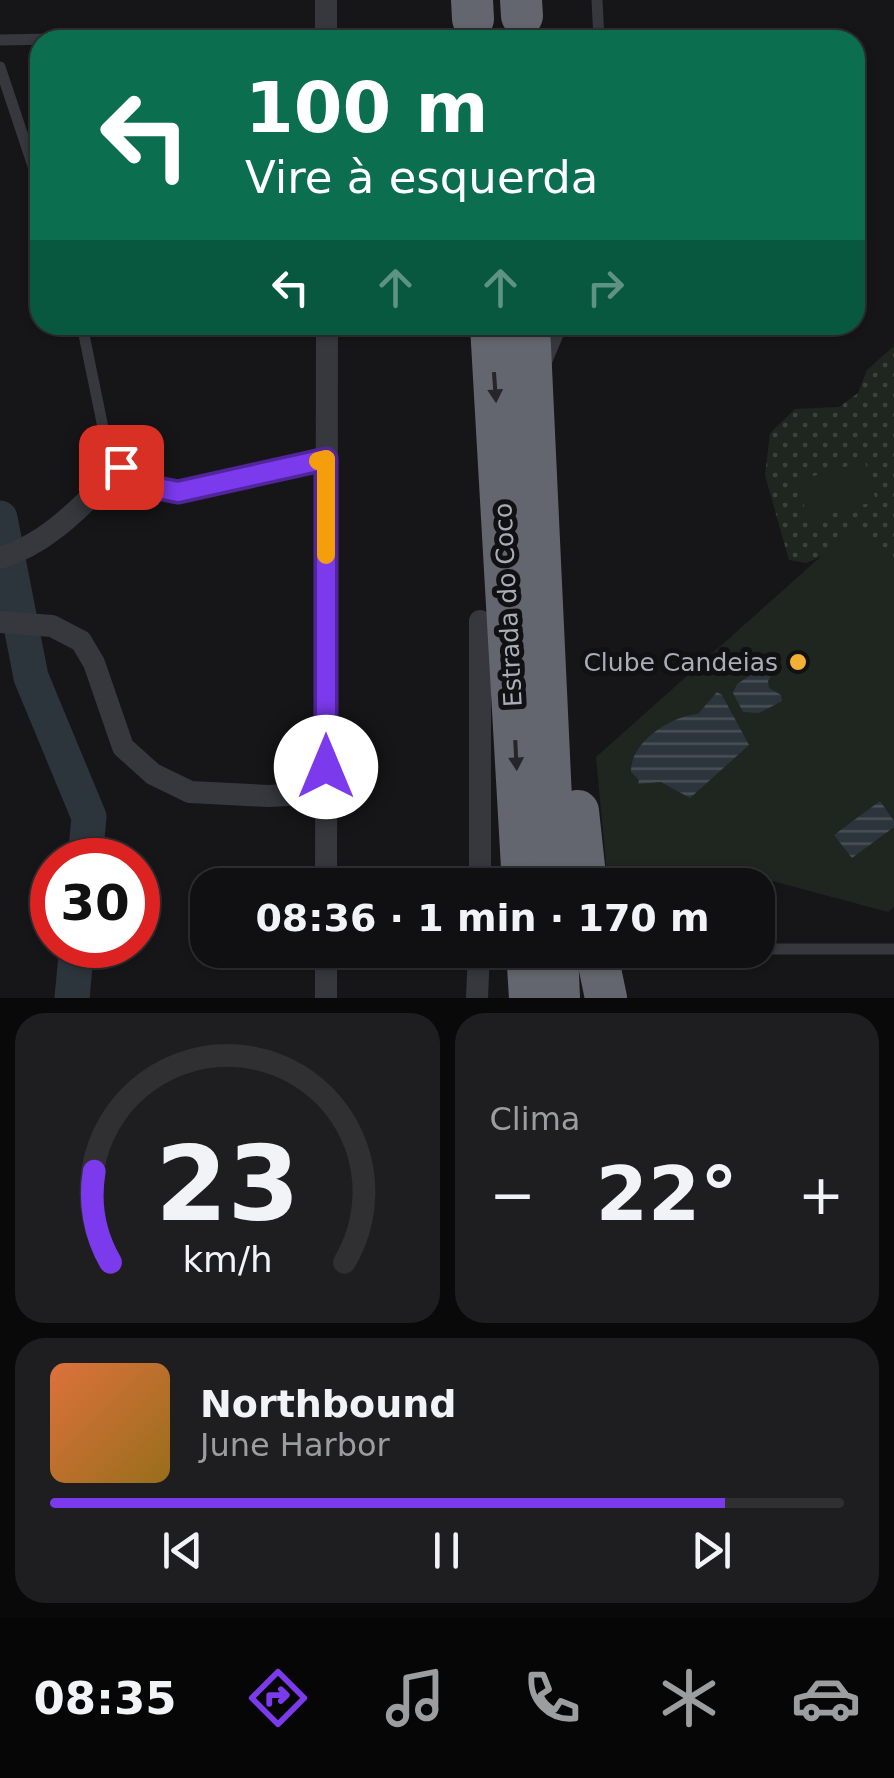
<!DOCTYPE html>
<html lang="pt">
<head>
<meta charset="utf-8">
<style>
	body { margin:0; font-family:"DejaVu Sans",sans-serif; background:#1e1e20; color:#f1f3f6; height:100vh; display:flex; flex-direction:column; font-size:38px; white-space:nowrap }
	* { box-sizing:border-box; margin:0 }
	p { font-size:32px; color:#9c9d9f }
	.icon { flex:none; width:55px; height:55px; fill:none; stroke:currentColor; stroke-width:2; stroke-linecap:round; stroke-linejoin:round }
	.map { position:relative; height:998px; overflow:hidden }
	.sheet { display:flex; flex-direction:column; gap:15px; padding:15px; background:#09090a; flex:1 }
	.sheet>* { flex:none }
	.hud { position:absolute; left:30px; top:30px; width:835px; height:305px; border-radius:30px; box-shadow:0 2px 8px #0004,0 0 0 2px #303032; background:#0b6e4f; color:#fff; overflow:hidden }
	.speed { position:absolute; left:30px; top:838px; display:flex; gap:20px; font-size:50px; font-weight:700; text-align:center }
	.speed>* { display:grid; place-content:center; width:130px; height:130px; border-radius:50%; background:#101012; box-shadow:0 2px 8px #0004,0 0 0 2px #303032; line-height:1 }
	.speed .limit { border:15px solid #d22; background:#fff; color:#111 }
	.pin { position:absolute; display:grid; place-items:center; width:85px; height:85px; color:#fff; margin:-42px; border-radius:20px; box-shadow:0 5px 15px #0006 }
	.me { position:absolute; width:110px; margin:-55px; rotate:0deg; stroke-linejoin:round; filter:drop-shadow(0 0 8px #0008) }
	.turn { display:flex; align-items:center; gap:35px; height:210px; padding:0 50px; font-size:45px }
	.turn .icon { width:130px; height:130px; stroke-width:2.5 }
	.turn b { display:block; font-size:70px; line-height:85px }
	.lanes { display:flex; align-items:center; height:95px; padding:0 50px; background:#0003; justify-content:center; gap:50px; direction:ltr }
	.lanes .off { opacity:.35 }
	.big { font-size:75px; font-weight:700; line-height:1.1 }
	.sheet .widget { flex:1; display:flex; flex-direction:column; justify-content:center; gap:15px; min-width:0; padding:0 35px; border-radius:30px; background:#1e1e20 }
	.sheet .dial { align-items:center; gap:0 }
	.dial svg { height:260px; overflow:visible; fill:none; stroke:#303032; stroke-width:7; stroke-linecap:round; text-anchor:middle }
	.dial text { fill:#f1f3f6; stroke:none }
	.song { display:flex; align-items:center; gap:30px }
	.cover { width:120px; height:120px; border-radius:15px; background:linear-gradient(135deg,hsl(20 70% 55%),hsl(40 70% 35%)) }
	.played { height:10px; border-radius:5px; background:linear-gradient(90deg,#7c3aed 85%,#303032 85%) }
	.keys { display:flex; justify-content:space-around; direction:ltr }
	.heat { display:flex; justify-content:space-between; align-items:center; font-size:55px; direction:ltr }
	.sheet .tiles { flex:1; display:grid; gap:15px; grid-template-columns:1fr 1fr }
	.widget:last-child { grid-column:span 2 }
	.trip { position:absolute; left:190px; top:868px; width:585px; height:100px; border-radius:30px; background:#101012; box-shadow:0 2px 8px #0004,0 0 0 2px #303032; font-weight:700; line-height:100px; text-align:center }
	.tab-bar { display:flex; height:160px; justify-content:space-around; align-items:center; background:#060607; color:#9c9d9f }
	.tab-bar .icon { width:70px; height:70px }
	.tab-bar .active { color:#7c3aed }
	.tab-bar b { font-size:45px; color:#f1f3f6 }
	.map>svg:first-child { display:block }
	.grass { fill:url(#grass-dots) }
	.pitch { fill:#1e261f }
	.water { fill:url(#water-rules) }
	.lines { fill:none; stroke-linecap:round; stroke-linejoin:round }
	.river { stroke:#2c353c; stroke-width:35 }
	.lane { stroke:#37383d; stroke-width:11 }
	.street { stroke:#37383d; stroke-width:22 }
	.highway { stroke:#63666e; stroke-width:42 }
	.oneway { fill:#26262a }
	.route-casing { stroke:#51269a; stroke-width:25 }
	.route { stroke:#7c3aed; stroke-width:18 }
	.slow { stroke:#f59e0b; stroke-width:18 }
	.poi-dot { fill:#f2b134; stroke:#111113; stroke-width:4 }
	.labels { text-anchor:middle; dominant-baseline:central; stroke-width:10; stroke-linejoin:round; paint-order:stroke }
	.street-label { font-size:25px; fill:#a8adb8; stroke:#111113 }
	.poi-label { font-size:25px; fill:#a8adb8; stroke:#111113; text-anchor:end }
</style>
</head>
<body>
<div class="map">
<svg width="894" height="998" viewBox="0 0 894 998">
	<defs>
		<pattern id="grass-dots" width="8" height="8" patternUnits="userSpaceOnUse" patternTransform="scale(2.5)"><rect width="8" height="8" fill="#1e261f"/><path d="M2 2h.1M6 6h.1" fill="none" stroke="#3c433d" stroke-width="1.8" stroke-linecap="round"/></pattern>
		<pattern id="water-rules" width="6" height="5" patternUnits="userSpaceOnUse" patternTransform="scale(2.5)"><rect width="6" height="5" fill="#2c353c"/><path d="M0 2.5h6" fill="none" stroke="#485056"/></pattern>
	</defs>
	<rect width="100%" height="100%" fill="#161618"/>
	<polygon class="grass" points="894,346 894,625 843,547 806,563 789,560 765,475 770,433 795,409 839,407 858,393 867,370"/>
	<g class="pitch">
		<polygon points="865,461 876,501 808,520 797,481"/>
		<polygon points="855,526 894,568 894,907 888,912 757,877 744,885 608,885 596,757"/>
	</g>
	<g class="water">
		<polygon points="773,661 777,667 768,681 769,688 781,695 782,701 759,713 743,712 733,693 737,684"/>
		<path d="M717,692L722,695L749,745L690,798L661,782L638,784L639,780L631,772C630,742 671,716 698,714Z"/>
		<polygon points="880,801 894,821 894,827 852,858 834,835"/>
	</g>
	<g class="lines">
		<g class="river">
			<polyline points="0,518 31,677 89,817 85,860"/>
			<polyline points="72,998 77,945"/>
		</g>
		<g class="lane">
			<polyline points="597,0 599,40"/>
			<polyline points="0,40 258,35 326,38"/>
			<polyline points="0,67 40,187"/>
			<polyline points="82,325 109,457 143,485 178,492 326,459"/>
			<polyline points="546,363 562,325"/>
			<polyline points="758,949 894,949"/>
		</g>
		<g class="street">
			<polyline points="326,40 326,0"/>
			<path d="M0,558C50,543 84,503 121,467"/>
			<polyline points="480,621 480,885"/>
			<polyline points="0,622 52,626 81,641 94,663 123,747 153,774 190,792 268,796 326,793"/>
			<polyline points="326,885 327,325"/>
			<polyline points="326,950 326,998"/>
			<polyline points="477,998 479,950"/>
		</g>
		<g class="highway">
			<polyline points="472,0 473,19"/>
			<polyline points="521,0 522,16"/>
			<polyline points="491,325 523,885"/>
			<polyline points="529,325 555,885"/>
			<polyline points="578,811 586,885"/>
			<polyline points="527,950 530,998"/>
			<polyline points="557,950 559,998"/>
			<polyline points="596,950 606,998"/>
		</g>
	</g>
	<defs><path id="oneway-solid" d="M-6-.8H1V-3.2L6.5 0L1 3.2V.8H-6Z" transform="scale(2.5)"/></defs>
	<g class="oneway">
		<use href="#oneway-solid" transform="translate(495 387) rotate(86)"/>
		<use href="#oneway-solid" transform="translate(516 755) rotate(87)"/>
	</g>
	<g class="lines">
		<defs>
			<polyline id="route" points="121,467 143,485 178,492 326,459 326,767"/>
		</defs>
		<use href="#route" class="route-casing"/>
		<use href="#route" class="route"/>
		<polyline class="slow" points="318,461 326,459 326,555"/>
	</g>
	<circle class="poi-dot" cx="798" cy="662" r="10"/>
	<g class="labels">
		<g class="street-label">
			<text transform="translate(508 605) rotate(-93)">Estrada do Coco</text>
		</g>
		<g class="poi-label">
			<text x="778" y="662">Clube Candeias</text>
		</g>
	</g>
</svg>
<div class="speed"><div class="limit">30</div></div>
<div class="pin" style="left:121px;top:467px;background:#d93025"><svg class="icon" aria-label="arrive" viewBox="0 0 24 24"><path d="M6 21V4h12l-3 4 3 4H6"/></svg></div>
<svg class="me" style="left:326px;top:767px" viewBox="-20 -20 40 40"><circle r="19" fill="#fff"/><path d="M0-13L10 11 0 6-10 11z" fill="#7c3aed"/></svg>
<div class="trip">08:36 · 1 min · 170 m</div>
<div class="hud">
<div class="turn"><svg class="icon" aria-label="left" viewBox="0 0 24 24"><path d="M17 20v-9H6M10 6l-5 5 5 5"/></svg><div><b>100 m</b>Vire à esquerda</div></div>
<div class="lanes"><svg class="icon" aria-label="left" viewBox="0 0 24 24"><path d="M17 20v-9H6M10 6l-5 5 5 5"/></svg><svg class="icon off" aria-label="ahead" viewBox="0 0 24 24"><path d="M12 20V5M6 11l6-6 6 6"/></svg><svg class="icon off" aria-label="ahead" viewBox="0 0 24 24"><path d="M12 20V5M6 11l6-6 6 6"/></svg><svg class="icon off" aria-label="right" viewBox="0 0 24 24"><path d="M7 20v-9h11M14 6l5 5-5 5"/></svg></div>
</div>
</div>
<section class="sheet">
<div class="tiles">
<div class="widget dial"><svg viewBox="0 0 100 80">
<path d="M14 69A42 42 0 1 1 86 69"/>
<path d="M14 69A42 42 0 0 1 9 41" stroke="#7c3aed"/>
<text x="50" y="56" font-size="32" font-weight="700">23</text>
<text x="50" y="72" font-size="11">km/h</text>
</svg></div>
<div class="widget"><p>Clima</p>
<div class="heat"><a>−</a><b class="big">22°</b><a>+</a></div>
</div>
<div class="widget">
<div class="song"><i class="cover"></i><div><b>Northbound</b><p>June Harbor</p></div></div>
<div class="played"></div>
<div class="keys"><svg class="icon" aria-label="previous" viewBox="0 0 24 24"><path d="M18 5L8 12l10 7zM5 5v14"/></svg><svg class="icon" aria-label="pause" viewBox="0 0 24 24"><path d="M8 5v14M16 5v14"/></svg><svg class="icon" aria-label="next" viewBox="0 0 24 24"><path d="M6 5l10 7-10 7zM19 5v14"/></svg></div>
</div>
</div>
</section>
<nav class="tab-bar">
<b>08:35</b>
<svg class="icon active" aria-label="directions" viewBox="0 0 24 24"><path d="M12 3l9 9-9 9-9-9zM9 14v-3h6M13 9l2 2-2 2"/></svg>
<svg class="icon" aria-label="music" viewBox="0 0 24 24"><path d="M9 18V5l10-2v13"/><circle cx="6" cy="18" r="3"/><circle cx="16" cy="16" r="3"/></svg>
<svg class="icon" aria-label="phone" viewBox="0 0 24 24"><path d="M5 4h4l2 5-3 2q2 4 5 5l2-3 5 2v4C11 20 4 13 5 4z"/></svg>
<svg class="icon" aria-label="climate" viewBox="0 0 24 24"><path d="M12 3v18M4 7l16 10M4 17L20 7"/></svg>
<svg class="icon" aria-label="car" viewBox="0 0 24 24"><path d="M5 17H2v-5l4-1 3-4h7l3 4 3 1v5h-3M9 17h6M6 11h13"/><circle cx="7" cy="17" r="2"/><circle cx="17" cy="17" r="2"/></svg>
</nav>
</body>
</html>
